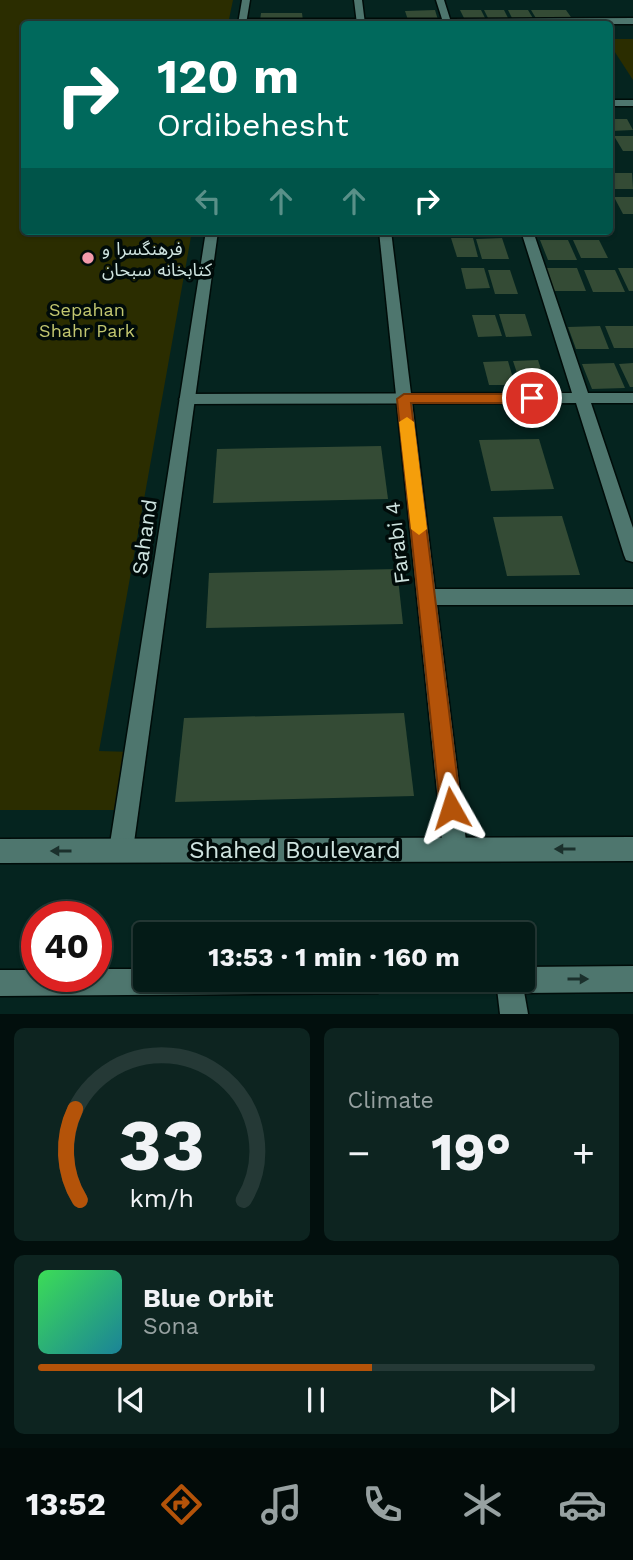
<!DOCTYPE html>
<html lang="en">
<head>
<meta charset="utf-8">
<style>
	body { margin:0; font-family:"Work Sans","Noto Sans Arabic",sans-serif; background:#0d2420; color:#f1f3f6; height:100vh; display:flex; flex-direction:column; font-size:26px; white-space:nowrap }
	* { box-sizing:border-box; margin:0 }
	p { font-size:23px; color:#97a1a1 }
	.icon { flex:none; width:38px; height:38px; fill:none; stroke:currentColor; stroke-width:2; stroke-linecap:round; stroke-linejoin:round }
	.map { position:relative; height:1014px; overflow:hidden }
	.panel { display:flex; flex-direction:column; gap:14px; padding:14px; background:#020f0d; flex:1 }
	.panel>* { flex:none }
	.banner { position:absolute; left:21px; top:21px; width:592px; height:214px; border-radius:7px; box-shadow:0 2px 5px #0004,0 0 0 2px #253936; background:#00695c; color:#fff; overflow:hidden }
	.speed { position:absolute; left:21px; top:901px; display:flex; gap:14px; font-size:35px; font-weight:700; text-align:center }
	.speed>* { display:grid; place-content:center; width:91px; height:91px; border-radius:50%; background:#041b17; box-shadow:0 2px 5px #0004,0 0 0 2px #253936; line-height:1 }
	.speed .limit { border:10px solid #d22; background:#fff; color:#111 }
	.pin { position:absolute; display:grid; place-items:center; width:60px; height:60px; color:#fff; margin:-30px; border:4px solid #fff; border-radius:50%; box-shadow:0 2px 7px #0007 }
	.me { position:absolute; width:77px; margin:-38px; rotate:354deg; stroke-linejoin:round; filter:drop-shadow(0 0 5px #0008) }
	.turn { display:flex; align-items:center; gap:24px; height:147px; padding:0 21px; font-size:32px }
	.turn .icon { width:91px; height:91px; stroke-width:2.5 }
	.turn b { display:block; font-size:49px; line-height:60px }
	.lanes { display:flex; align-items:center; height:66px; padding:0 21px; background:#0003; justify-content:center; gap:35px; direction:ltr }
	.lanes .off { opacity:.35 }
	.big { font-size:52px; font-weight:700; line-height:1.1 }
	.panel .widget { flex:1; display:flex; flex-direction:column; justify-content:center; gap:10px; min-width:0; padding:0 24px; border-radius:10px; background:#0d2420 }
	.panel .dial { align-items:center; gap:0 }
	.dial svg { height:182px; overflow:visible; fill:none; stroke:#253936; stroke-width:7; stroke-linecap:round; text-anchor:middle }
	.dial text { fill:#f1f3f6; stroke:none }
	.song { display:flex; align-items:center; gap:21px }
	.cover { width:84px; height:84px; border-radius:10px; background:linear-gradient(135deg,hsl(130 70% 55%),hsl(190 70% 35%)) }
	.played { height:7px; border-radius:4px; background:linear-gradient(90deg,#b45309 60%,#253936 60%) }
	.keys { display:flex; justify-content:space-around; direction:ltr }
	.heat { display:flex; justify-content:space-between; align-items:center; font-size:38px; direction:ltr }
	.panel .tiles { flex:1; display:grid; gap:14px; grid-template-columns:1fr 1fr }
	.widget:last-child { grid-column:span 2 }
	.trip { position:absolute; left:133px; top:922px; width:402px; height:70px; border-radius:7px; background:#041b17; box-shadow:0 2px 5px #0004,0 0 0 2px #253936; font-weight:700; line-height:70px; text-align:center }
	.tabs { display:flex; height:112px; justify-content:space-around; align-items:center; background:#020b09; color:#97a1a1 }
	.tabs .icon { width:49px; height:49px }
	.tabs .current { color:#b45309 }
	.tabs b { font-size:32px; color:#f1f3f6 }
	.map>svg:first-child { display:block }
	.green { fill:#2b2d00 }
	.building { fill:#344b35 }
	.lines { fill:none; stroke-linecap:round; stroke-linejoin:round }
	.minor-casing { stroke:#000c09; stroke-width:3 }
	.tertiary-casing { stroke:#000c09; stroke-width:3 }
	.secondary-casing { stroke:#000c09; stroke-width:3 }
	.minor { fill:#4e766e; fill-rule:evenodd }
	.tertiary { fill:#4e766e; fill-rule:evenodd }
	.secondary { fill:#4e766e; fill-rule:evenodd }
	.oneway { fill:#1b302c }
	.route { fill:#b45309; stroke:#753606; stroke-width:2 }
	.slow { fill:#f59e0b }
	.poi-dot { fill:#f39aab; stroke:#000b09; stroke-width:2.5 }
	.labels { text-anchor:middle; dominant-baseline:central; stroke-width:7; stroke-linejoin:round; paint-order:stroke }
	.far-poi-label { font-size:18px; fill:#cee3df; stroke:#000b09; text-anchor:start }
	.far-park-label { font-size:18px; fill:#c2c770; stroke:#000b09 }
	.street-label { font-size:21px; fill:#cee3df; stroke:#000b09 }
	.near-street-label { font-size:24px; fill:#cee3df; stroke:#000b09 }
</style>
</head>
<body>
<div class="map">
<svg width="633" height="1014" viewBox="0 0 633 1014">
	<rect width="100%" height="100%" fill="#05241f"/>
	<g class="green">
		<polygon points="0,0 233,0 228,24 24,24 24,231 192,231 99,751 133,752 124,810 0,810"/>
		<polygon points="609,39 633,39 633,80 609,43"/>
	</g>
	<g class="building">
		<polygon points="435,10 438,20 408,20 405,11"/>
		<polygon points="460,10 481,10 486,20 465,20"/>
		<polygon points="484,10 504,10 509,20 489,20"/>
		<polygon points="508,10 528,10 534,20 513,20"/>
		<polygon points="531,10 566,10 573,20 537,20"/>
		<polygon points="261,13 302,13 303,21 260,21"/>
		<polygon points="609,119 627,119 633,130 611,131"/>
		<polygon points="614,136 633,136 633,151 623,151"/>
		<polygon points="609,173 632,173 633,189 613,189"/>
		<polygon points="614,197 633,197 633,214 623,214"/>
		<polygon points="451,238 473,238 478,257 457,257"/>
		<polygon points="502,238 509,259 482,259 476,239"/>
		<polygon points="540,240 568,240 577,260 548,260"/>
		<polygon points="573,240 599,240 608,258 581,258"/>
		<polygon points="461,268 484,268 490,288 466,289"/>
		<polygon points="545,268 577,268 586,291 554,291"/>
		<polygon points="618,268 633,268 633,291 629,291"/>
		<polygon points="488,270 510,270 518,294 495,294"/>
		<polygon points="584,270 615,270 625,292 593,292"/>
		<polygon points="499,314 525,314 532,336 506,337"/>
		<polygon points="472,315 495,315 502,336 478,337"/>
		<polygon points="600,326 609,349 576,349 568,327"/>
		<polygon points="605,326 633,326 633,348 614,348"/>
		<polygon points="538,360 546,385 521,385 513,361"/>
		<polygon points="508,361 515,385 489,385 483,362"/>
		<polygon points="614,363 625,388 592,389 582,364"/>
		<polygon points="633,363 633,387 630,387 619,364"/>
		<polygon points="539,439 554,489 491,491 479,440"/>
		<polygon points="381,446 388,499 213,503 217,449"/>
		<polygon points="562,516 580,575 507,576 493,517"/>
		<polygon points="397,569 403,624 206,628 209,573"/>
		<polygon points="404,713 414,796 175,802 184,718"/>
	</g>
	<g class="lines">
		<defs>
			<g id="minor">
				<polygon points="436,0 444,0 450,19 633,18 633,24 243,24 239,22 243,19 442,19"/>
				<rect x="609" y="100" width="24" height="6"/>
				<polygon points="521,231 533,231 588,393 633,393 633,403 591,403 633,528 633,562 626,560 624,555 576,403 187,404 179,399 187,394 572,393"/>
				<polygon points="427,589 633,589 633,605 427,605 420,603 417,597 420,591"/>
			</g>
			<g id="tertiary">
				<polygon points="242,0 250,0 246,24 238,24"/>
				<polygon points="354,0 362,0 365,24 357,24"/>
				<polygon points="206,231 218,231 133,850 129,858 121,862 113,858 109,850"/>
				<polygon points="379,231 391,231 467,849 463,857 455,861 447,857 443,849"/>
				<polygon points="496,980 522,980 528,1014 500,1014"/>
			</g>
			<g id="secondary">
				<polygon points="633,837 633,861 0,863 0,839"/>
				<polygon points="633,966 633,992 523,993 514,989 510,980 523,980 523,967"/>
				<polygon points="96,969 145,969 145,980 391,980 387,989 378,993 0,996 0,970 37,970 37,976 96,976"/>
			</g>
		</defs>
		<use href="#minor" class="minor-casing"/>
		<use href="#tertiary" class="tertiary-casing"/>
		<use href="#secondary" class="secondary-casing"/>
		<use href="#minor" class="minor"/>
		<use href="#tertiary" class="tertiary"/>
		<use href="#secondary" class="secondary"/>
	</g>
	<defs><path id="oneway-solid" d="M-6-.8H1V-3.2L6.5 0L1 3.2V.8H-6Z" transform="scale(1.75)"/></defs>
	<g class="oneway">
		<use href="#oneway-solid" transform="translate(565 849) rotate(180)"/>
		<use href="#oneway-solid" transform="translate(61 851) rotate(180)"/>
		<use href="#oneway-solid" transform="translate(578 979)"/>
	</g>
	<polygon class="route" points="404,394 532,394 539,398 532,403 411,403 461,808 458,815 451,818 443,815 440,808 397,399"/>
	<polygon class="slow" points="407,417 414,422 427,529 419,535 411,529 399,422"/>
	<circle class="poi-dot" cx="88" cy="258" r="7"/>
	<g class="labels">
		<g class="far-poi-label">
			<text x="102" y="248">فرهنگسرا و<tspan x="102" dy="21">کتابخانه سبحان</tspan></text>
		</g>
		<g class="far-park-label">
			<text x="87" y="309">Sepahan<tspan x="87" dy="21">Shahr Park</tspan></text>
		</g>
		<g class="street-label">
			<text transform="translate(144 537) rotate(-82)">Sahand</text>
			<text transform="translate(397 543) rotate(-97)">Farabi 4</text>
		</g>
		<g class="near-street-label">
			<text x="295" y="850">Shahed Boulevard</text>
		</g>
	</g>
</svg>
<div class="speed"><div class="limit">40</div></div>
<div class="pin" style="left:532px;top:398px;background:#d93025"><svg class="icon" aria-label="arrive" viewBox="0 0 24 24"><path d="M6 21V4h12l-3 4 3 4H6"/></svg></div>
<svg class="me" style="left:451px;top:808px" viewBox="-20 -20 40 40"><path d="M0-17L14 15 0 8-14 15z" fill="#b45309" stroke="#fff" stroke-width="4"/></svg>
<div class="trip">13:53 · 1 min · 160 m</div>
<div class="banner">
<div class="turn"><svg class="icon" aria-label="right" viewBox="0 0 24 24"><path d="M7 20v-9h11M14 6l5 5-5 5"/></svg><div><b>120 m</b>Ordibehesht</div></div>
<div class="lanes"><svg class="icon off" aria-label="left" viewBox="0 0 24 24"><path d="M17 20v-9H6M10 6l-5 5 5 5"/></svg><svg class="icon off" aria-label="ahead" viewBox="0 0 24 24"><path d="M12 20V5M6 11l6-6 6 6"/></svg><svg class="icon off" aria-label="ahead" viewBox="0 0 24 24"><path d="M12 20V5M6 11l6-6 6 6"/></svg><svg class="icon" aria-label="right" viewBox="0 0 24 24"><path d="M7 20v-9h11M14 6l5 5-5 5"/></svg></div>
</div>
</div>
<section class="panel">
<div class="tiles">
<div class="widget dial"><svg viewBox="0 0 100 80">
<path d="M14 69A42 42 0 1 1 86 69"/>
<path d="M14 69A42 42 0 0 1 12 29" stroke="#b45309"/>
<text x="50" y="56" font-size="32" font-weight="700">33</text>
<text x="50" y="72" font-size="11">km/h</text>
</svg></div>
<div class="widget"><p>Climate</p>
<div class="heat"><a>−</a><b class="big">19°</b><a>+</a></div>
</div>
<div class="widget">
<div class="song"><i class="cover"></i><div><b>Blue Orbit</b><p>Sona</p></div></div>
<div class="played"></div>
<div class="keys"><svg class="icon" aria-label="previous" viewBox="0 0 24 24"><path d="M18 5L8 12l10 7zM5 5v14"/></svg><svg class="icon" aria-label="pause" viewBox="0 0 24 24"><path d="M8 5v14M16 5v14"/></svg><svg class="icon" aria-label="next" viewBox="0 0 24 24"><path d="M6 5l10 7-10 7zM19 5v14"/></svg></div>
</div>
</div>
</section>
<nav class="tabs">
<b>13:52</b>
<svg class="icon current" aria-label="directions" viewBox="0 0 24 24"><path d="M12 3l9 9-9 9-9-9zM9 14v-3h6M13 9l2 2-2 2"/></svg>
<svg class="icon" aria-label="music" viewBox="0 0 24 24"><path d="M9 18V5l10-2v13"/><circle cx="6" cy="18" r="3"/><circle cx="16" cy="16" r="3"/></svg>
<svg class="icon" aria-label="phone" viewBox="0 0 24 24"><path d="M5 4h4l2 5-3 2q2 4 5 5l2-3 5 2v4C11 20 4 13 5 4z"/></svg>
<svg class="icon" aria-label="climate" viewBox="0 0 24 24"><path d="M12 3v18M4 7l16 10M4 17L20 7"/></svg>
<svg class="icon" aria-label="car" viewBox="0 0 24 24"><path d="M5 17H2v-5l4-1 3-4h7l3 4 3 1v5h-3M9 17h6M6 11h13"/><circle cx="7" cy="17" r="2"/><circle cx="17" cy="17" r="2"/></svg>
</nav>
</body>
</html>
